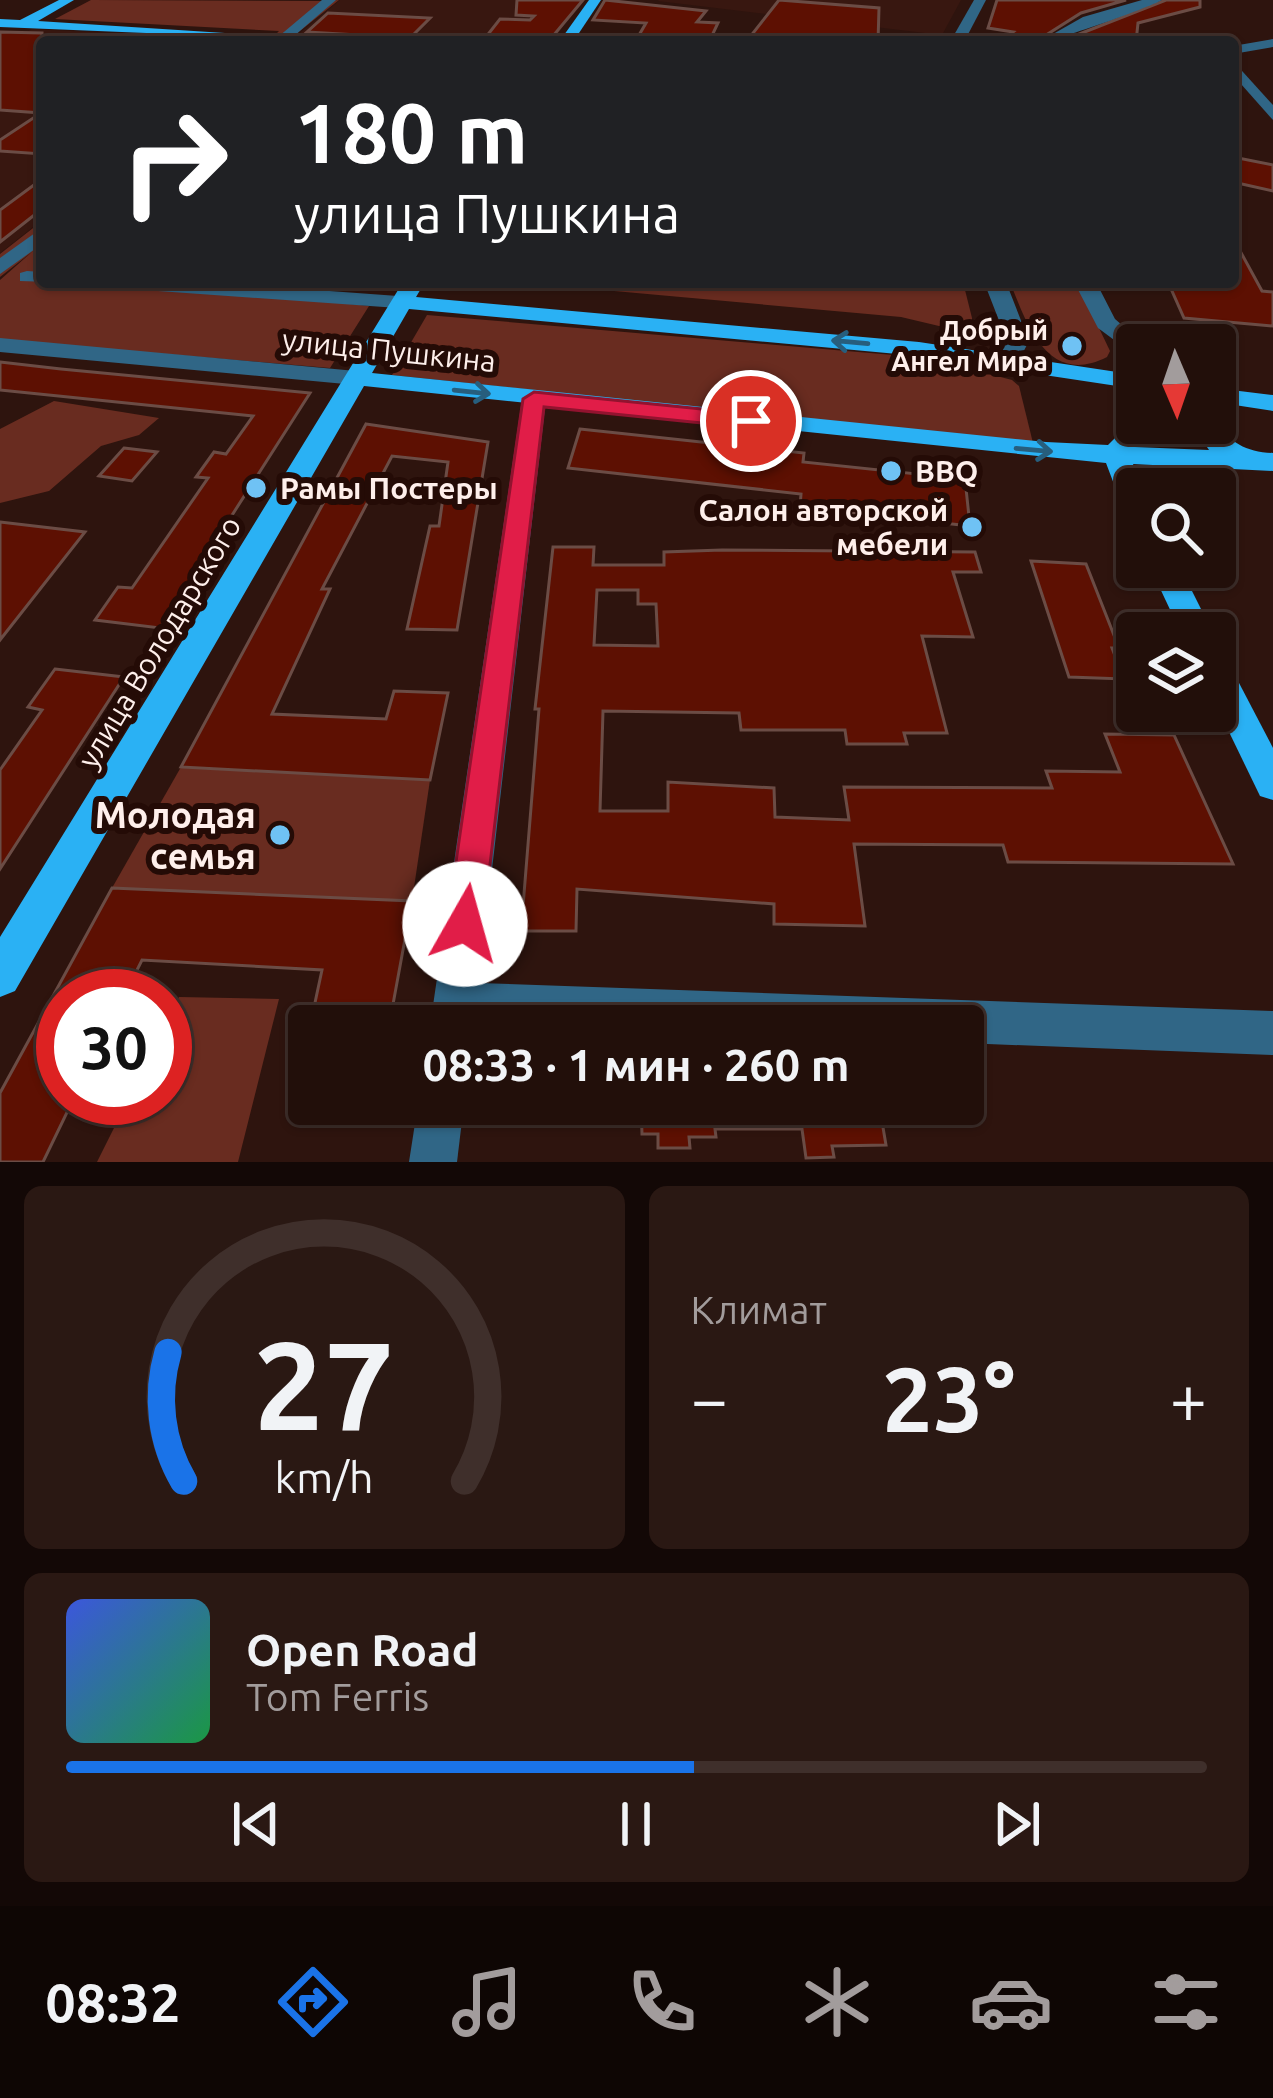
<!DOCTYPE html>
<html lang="ru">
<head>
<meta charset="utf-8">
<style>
	body { margin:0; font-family:Ubuntu,sans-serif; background:#2a1813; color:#f1f3f6; height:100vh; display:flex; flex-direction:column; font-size:45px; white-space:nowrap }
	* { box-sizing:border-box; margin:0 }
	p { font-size:39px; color:#a29c9c }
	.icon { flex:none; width:66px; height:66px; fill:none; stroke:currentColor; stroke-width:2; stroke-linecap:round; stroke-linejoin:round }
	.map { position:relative; height:1162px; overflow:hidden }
	.details { display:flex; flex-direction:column; gap:24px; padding:24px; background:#130806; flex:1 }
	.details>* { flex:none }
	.hud { position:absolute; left:36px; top:36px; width:1203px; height:252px; border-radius:12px; box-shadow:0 3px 9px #0004,0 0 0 3px #3f2f2b; background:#202124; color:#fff; overflow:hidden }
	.needle { width:78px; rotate:178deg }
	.fabs { position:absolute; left:1116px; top:324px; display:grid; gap:24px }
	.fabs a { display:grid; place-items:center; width:120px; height:120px; border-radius:12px; background:#220f0a; box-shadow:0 3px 9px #0004,0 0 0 3px #3f2f2b; font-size:60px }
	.speed { position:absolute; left:36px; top:969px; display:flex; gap:24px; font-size:60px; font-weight:700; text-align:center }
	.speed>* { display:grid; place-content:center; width:156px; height:156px; border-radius:50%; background:#220f0a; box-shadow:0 3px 9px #0004,0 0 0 3px #3f2f2b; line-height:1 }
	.speed .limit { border:18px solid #d22; background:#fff; color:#111 }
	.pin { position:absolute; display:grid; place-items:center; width:102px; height:102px; color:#fff; margin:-51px; border:6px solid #fff; border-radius:50%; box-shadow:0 3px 12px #0007 }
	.me { position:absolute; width:132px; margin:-66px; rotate:7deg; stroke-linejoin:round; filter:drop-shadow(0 0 9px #0008) }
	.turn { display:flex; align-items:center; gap:42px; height:252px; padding:0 60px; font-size:54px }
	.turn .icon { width:156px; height:156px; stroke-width:2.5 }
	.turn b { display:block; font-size:84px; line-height:102px }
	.big { font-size:90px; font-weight:700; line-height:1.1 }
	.details .widget { flex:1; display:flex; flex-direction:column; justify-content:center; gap:18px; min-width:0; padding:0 42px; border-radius:18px; background:#2a1813 }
	.details .dial { align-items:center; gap:0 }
	.dial svg { height:312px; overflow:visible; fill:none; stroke:#3f2f2b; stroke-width:7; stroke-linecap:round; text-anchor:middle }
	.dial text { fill:#f1f3f6; stroke:none }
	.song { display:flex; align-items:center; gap:36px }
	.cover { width:144px; height:144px; border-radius:18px; background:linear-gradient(135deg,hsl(230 70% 55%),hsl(140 70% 35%)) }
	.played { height:12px; border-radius:6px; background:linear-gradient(90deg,#1a73e8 55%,#3f2f2b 55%) }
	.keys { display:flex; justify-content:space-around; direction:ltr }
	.heat { display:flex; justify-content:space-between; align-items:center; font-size:66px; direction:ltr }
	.details .tiles { flex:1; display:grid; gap:24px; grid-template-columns:1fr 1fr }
	.widget:last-child { grid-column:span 2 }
	.trip { position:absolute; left:288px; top:1005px; width:696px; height:120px; border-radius:12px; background:#220f0a; box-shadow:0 3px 9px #0004,0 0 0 3px #3f2f2b; font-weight:700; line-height:120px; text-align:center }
	.tab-bar { display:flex; height:192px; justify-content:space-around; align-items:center; background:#0e0604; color:#a29c9c }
	.tab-bar .icon { width:84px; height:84px }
	.tab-bar .selected { color:#1a73e8 }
	.tab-bar b { font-size:54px; color:#f1f3f6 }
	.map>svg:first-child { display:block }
	.built { fill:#381710 }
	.green { fill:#692c20 }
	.building { fill:#5d1002; stroke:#6b4c45; stroke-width:3; fill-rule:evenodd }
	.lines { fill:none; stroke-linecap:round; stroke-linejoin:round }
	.minor { fill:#306686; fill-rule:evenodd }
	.major { fill:#2ab1f4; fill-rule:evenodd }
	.oneway { stroke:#275e7d }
	.route { fill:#e11d48; stroke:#92132f; stroke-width:3 }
	.poi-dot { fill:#6fc2f4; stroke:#240b06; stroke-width:4.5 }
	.labels { text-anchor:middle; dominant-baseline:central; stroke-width:12; stroke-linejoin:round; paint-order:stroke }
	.far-poi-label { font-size:27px; font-weight:bold; fill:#feefeb; stroke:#240b06; text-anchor:end }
	.street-label { font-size:30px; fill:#feefeb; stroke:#240b06 }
	.poi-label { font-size:30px; font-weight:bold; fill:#feefeb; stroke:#240b06; text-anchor:start }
	.near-poi-label { font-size:36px; font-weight:bold; fill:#feefeb; stroke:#240b06; text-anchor:end }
</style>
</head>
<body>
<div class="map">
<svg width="1273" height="1162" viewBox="0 0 1273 1162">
	<rect width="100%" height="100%" fill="#2e140e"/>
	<g class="built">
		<polygon points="340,0 580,0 553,42 300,33"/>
		<polygon points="961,0 942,35 658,1 659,0"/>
		<polygon points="32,29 268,41 42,42 42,220 0,253 0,48"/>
	</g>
	<g class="green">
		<polygon points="91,0 320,1 339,0 286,42 268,42 279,31 55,19"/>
		<polygon points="42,221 42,282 145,282 369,306 330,368 0,340 0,280 33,251 0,277 0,254"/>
		<polygon points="617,282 963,282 972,318 972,323 939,326 901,317 614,291"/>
		<path d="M1010,282H1077L1110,351L1107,357C1048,387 1027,325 1010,282Z"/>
		<polygon points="427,315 928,358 1012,380 1019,386 1033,443 392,375"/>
		<polygon points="54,401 159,418 139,435 101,446 49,491 0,503 0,429"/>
		<polygon points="181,767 430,780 412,901 112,888"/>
		<polygon points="179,997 279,999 238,1162 97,1162 129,1098 165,1098 165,1025"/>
	</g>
	<g class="building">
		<polygon points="517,0 583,0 548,42 482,42 500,19 530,20 534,16 516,15"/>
		<polygon points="605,0 706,11 697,22 718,23 709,42 635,42 646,23 593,20"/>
		<polygon points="779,0 879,8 878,42 746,42"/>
		<polygon points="997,0 1126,0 1081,13 1035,42 1012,42 1018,37 1009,35 1013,32 988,28"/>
		<polygon points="1166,0 1200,0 1200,7 1138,23 1136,42 1059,42"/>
		<polygon points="328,13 430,18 410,38 307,32"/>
		<polygon points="0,32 42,33 42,154 0,151 0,140 41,113 0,110"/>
		<polygon points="1233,157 1273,165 1273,191 1233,182"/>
		<polygon points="42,179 42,209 0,242 0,210"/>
		<polygon points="1233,238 1262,291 1273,292 1273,326 1184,318 1168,282 1233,282"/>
		<polygon points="0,362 61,369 310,393 160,628 95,620 118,587 132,588 208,478 196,477 214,452 226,454 253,416 0,390"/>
		<polygon points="366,424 488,442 457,630 407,629 430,526 439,526 448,462 392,456 322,589 330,589 272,714 386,719 394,691 448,693 430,780 181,767"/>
		<polygon points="580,429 804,453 803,462 965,479 970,526 800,507 801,494 568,468"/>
		<polygon points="124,448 157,452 132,481 99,476"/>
		<polygon points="0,522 85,532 0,640"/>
		<path d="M553,547H594L593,565H664V552L722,550L975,552L981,572H953L973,637L922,636L947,733H904L907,744H847L845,730H741L739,713L603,711L600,811H668V782L774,788L775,817L849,820L844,787L1052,788L1046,771L1120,772L1105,734L1174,735L1233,864L1008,862L1003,845L854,844L865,926L774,924V904L577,889L576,931H521L539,709H535ZM597,590H638V604H656L658,646L594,645Z"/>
		<polygon points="1031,561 1086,564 1119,648 1112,648 1124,679 1069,677"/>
		<polygon points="55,669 124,677 0,869 0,770 42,710 28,707"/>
		<polygon points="112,888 412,901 389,1026 310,1026 322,970 142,960 124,996 63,996 63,1098 74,1098 43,1162 0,1162 0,1093"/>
		<polygon points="641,1104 879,1104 886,1145 832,1146 834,1157 806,1158 802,1129 715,1129 716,1137 689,1137 690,1148 658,1148 658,1134 642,1134"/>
	</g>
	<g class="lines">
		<g class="minor">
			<polygon points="322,0 336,0 287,42 272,42"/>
			<polygon points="974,0 986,0 964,42 950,42"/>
			<path d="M1142,0H1162C1148,8 1053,42 1039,42L1083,17Z"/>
			<polygon points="1273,39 1273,47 1233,54 1233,46"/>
			<polygon points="1233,61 1273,105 1273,120 1233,75"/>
			<polygon points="42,228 42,244 0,274 0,258"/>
			<polygon points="27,271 42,272 42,282 50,282 20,281 20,273"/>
			<polygon points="105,282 206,282 398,296 409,302 398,308 116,288"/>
			<polygon points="984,282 1006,282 1029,341 1016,366 1000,366 996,361 1007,341"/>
			<polygon points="1074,282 1096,282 1115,319 1145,345 1137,345 1137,357 1098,328"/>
			<polygon points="0,338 356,371 368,378 356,385 0,352"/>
			<polygon points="534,391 546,399 479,983 1273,1011 1273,1055 963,1043 963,1026 430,1026 522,399"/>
			<polygon points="418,1104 464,1104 457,1162 409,1162"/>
		</g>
		<g class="major">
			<polygon points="59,0 74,0 38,21 364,42 0,27 0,19 20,20"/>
			<polygon points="589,0 601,0 573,42 559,42"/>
			<path d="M403,282H425L416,297L919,342L1137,375V389L919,356L409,309L372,373L1046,442L1108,445L1137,416V423H1152L1135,447L1209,450L1191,423L1215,420C1230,443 1246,452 1273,453V471L1133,464L1143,489H1137V518L1123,508L1106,463L364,386L15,991L0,997V937Z"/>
			<polygon points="1215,388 1273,395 1273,411 1215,402"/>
			<polygon points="1150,567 1180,567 1213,633 1181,633"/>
			<polygon points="1215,656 1227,660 1273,748 1273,800 1260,796 1215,703"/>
		</g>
	</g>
	<defs><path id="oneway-shaft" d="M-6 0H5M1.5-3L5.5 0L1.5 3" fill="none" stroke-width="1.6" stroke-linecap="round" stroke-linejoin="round" transform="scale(3)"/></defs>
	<g class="oneway">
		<use href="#oneway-shaft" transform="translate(850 342) rotate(-175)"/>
		<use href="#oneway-shaft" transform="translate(472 392) rotate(6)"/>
		<use href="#oneway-shaft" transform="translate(1034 450) rotate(5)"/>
	</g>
	<polygon class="route" points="534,392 751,414 762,421 751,428 544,407 483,924 478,937 465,942 452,937 447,924 523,399"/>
	<g class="poi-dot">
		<circle cx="1072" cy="346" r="12"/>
		<circle cx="891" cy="471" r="12"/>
		<circle cx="256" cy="488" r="12"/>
		<circle cx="972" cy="527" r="12"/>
		<circle cx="280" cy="835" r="12"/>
	</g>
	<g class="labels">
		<g class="far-poi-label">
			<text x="1048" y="330">Добрый<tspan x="1048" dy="31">Ангел Мира</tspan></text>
		</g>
		<g class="street-label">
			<text transform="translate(389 350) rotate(6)">улица Пушкина</text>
			<text transform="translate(159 642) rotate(-59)">улица Володарского</text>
		</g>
		<g class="poi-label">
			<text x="915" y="471">BBQ</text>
			<text x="280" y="488">Рамы Постеры</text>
			<text x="948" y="510" text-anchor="end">Салон авторской<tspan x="948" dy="34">мебели</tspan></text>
		</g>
		<g class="near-poi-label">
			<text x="256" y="814">Молодая<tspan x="256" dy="41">семья</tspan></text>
		</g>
	</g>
</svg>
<div class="fabs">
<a><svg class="needle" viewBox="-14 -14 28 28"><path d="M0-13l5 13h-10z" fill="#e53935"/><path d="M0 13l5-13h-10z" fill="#a29c9c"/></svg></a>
<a><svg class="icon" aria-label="search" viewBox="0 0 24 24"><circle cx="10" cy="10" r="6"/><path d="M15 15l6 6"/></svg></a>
<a><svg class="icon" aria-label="layers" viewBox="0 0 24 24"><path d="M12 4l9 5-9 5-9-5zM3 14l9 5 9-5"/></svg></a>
</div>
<div class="speed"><div class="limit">30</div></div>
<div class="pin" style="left:751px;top:421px;background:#d93025"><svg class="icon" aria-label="arrive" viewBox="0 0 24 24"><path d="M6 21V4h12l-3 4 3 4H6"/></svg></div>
<svg class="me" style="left:465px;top:924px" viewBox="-20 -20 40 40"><circle r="19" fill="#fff"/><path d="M0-13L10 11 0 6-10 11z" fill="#e11d48"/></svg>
<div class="trip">08:33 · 1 мин · 260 m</div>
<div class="hud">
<div class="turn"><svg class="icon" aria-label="right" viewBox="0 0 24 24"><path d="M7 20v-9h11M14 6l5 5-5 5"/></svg><div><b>180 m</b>улица Пушкина</div></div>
</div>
</div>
<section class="details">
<div class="tiles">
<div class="widget dial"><svg viewBox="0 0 100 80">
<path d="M14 69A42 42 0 1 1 86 69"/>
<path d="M14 69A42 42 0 0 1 10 36" stroke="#1a73e8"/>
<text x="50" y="56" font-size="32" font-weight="700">27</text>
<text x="50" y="72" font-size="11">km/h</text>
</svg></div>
<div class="widget"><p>Климат</p>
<div class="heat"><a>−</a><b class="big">23°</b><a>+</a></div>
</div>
<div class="widget">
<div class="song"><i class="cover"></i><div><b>Open Road</b><p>Tom Ferris</p></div></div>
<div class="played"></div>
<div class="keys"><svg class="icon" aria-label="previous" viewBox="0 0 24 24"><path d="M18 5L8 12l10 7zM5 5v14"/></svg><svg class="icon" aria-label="pause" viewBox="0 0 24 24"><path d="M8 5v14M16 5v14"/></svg><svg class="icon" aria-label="next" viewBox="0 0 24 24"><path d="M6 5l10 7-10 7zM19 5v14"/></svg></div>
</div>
</div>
</section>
<nav class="tab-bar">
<b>08:32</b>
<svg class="icon selected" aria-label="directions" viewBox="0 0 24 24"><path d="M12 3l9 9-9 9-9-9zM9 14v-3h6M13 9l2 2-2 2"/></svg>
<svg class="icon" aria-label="music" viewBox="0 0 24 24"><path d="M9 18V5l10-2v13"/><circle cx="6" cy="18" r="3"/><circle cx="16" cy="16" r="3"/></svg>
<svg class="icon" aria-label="phone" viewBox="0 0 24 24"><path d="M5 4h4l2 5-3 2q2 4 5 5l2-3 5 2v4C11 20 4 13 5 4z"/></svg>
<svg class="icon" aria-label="climate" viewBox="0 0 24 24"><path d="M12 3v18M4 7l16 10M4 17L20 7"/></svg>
<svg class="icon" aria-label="car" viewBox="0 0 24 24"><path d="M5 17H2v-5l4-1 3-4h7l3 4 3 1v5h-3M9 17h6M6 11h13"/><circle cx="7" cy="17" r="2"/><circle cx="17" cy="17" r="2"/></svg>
<svg class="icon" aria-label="filters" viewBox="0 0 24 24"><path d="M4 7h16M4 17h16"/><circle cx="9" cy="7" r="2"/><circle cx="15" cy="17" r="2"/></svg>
</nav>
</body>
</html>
